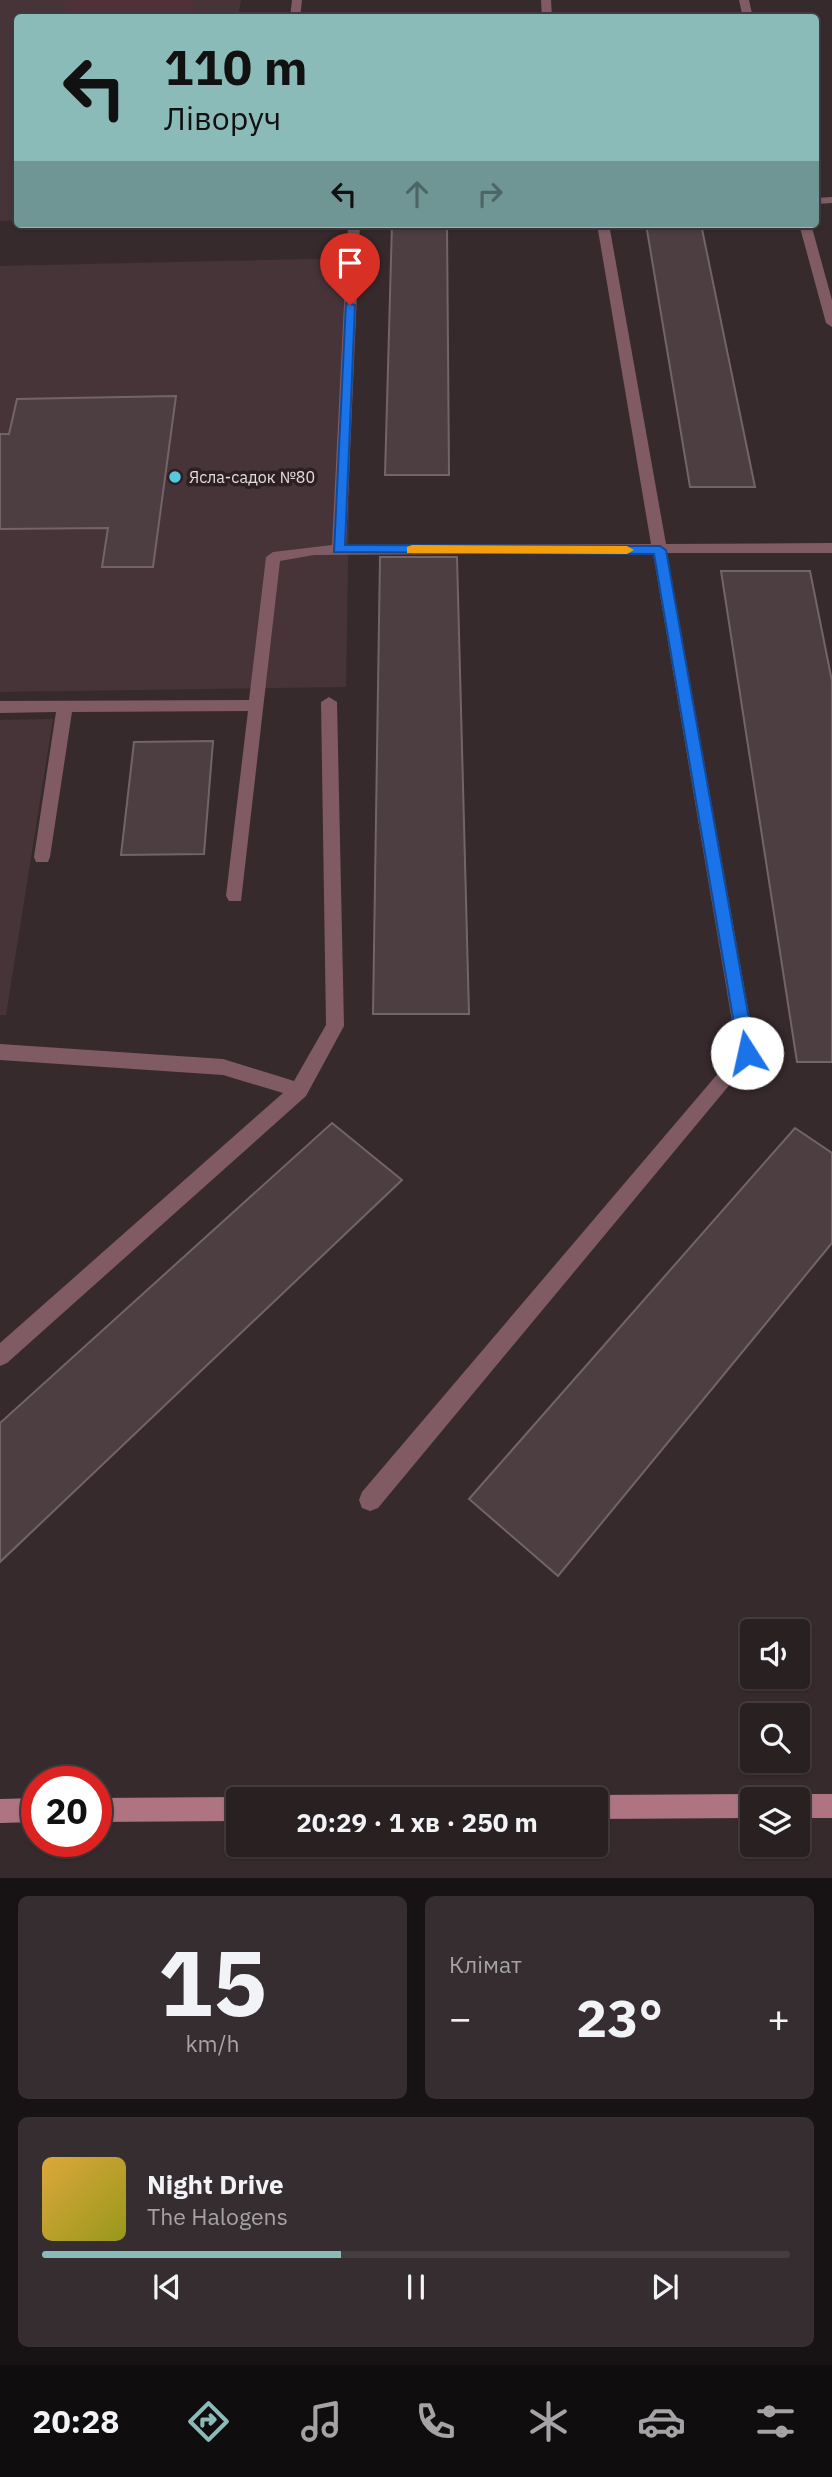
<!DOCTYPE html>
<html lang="uk">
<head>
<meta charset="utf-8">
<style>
	body { margin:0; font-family:"IBM Plex Sans",sans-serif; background:#352d2f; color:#f1f3f6; height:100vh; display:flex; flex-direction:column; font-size:26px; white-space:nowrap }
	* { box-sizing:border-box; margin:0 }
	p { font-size:23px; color:#a5a3a5 }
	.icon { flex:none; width:38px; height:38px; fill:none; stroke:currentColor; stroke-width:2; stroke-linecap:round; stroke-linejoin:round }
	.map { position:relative; height:1878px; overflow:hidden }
	.panel { display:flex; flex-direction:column; gap:18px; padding:18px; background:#171213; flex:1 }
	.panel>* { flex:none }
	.top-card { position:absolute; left:14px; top:14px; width:805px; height:214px; border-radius:7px; box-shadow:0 2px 5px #0004,0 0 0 2px #453e40; background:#8bbbb9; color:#111; overflow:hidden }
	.buttons { position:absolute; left:740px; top:1619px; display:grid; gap:14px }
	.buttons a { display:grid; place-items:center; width:70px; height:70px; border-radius:7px; background:#292022; box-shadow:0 2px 5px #0004,0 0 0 2px #453e40; font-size:35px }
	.speed { position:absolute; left:21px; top:1766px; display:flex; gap:14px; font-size:35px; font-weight:700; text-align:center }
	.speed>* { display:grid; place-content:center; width:91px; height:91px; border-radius:50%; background:#292022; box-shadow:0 2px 5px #0004,0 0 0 2px #453e40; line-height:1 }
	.speed .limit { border:10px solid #d22; background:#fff; color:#111 }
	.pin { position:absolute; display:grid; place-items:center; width:60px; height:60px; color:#fff; margin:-72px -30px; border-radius:50% 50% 50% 0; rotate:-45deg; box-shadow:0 0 7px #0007 }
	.pin .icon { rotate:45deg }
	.me { position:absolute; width:77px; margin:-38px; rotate:350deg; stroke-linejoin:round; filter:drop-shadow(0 0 5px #0008) }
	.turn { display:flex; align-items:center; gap:24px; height:147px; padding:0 35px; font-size:32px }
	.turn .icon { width:91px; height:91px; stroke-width:2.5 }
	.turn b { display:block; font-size:49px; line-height:60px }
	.lanes { display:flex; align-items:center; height:66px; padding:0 35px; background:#0003; justify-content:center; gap:35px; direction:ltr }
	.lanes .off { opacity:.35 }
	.big { font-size:52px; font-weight:700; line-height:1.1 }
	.panel .card { flex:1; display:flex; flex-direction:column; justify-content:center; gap:10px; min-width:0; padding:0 24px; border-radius:10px; background:#352d2f }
	.panel .dial { align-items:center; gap:0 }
	.dial b { font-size:91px; line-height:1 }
	.song { display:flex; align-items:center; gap:21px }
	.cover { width:84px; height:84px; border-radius:10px; background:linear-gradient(135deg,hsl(40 70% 55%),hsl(60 70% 35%)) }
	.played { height:7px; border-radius:4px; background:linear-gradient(90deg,#8bbbb9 40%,#453e40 40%) }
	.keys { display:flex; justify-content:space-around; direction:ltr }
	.heat { display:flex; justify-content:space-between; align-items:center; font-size:38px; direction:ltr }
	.panel .tiles { flex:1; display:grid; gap:18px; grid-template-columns:1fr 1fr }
	.card:last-child { grid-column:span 2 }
	.trip { position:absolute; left:226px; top:1787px; width:382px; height:70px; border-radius:7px; background:#292022; box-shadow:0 2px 5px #0004,0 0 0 2px #453e40; font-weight:700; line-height:70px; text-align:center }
	.dock { display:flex; height:112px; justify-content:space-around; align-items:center; background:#100d0e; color:#a5a3a5 }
	.dock .icon { width:49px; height:49px }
	.dock .current { color:#8bbbb9 }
	.dock b { font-size:32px; color:#f1f3f6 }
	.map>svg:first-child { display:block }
	.built { fill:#473438 }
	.green { fill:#513139 }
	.building { fill:#4c3e41; stroke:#736467; stroke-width:2 }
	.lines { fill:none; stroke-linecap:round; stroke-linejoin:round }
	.lane { fill:#805b64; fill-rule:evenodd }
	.street { fill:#805b64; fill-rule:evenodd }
	.secondary { fill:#ae7482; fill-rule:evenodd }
	.route { fill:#1a73e8; stroke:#114b97; stroke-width:2 }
	.slow { fill:#f59e0b }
	.poi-dot { fill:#56c9e1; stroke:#2c2023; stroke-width:2.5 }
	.labels { text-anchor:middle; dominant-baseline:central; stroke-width:7; stroke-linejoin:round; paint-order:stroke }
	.far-poi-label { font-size:16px; fill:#e5dcde; stroke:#2c2023; text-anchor:start }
</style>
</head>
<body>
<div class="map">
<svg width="832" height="1879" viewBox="0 0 832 1879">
	<rect width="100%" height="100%" fill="#372a2d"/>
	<g class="built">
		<polygon points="0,0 241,0 238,17 18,18 17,220 0,221"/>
		<polygon points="353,258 346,687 0,692 0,266"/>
		<polygon points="53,719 6,1015 0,1015 0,720"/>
	</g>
	<polygon class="green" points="66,0 194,0 193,17 63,17"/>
	<g class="building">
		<polygon points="392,224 447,224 449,475 385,475"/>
		<polygon points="646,224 701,224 755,487 690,487"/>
		<polygon points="176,396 153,567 102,567 108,528 0,529 0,434 9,434 17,399"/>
		<polygon points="380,557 457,557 469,1014 373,1014"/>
		<polygon points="721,571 810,571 832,681 832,1062 797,1062"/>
		<polygon points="213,741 204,854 121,855 134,742"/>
		<polygon points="332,1123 402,1180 0,1562 0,1423"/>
		<polygon points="795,1128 832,1153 832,1243 558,1576 469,1499"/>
	</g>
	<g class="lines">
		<g class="lane">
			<polygon points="292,0 302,0 300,18 290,18"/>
			<polygon points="541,0 551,0 552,18 542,18"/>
			<polygon points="832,197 832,203 816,204 816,198"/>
			<polygon points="348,224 360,224 346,545 651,544 597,224 609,224 666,544 832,543 832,553 667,553 756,1053 378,1508 370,1511 362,1508 359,1500 362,1492 737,1051 653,553 314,555 280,561 241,901 229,901 226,896 248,711 72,712 50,857 48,862 36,862 34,857 56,712 0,713 0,701 249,700 266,557 273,552 332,545"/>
			<polygon points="329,697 337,702 344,1026 306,1096 7,1363 0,1366 0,1343 283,1093 223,1075 0,1060 0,1044 223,1059 294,1081 326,1025 321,702"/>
		</g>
		<g class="street">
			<polygon points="739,0 749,0 753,18 743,18"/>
			<polygon points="799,224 811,224 832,300 832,327 826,323"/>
		</g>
		<g class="secondary">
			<polygon points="752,1794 761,1799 752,1799 752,1818 595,1819 595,1799 586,1799 595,1795"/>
			<polygon points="798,1794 832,1794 832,1818 798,1818 798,1799 789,1799"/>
			<polygon points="238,1797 243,1799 238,1799 238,1821 96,1822 96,1798"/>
			<polygon points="37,1798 37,1822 0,1823 0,1799"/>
		</g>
	</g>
	<polygon class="route" points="346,303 355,305 345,545 660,546 666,550 755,1053 753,1058 741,1058 739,1053 654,554 334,552"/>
	<polygon class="slow" points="412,545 627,546 634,550 627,554 407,553 407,547"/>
	<circle class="poi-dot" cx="175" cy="477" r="7"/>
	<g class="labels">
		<g class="far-poi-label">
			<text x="189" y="477">Ясла-садок №80</text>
		</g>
	</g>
</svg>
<div class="buttons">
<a><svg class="icon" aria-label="sound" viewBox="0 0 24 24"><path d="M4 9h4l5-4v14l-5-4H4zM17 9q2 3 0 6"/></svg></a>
<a><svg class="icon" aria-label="search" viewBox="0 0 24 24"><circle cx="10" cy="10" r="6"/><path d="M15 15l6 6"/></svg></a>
<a><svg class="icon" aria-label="layers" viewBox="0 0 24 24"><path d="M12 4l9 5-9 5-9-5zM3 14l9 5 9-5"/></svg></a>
</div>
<div class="speed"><div class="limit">20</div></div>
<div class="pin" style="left:350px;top:305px;background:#d93025"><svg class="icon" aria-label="arrive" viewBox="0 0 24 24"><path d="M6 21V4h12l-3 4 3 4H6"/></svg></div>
<svg class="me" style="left:747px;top:1053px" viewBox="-20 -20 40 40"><circle r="19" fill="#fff"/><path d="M0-13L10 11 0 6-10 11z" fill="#1a73e8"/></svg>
<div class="trip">20:29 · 1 хв · 250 m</div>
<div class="top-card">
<div class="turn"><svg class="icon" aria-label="left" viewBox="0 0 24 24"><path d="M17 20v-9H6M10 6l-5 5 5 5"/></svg><div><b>110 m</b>Ліворуч</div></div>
<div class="lanes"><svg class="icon" aria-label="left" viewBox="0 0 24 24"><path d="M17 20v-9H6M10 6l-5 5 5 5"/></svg><svg class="icon off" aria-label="ahead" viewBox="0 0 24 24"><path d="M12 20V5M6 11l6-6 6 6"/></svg><svg class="icon off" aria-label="right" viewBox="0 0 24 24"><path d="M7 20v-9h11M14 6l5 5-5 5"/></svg></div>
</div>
</div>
<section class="panel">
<div class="tiles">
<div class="card dial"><b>15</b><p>km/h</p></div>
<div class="card"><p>Клімат</p>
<div class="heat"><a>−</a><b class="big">23°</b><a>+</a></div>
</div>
<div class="card">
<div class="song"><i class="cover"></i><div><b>Night Drive</b><p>The Halogens</p></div></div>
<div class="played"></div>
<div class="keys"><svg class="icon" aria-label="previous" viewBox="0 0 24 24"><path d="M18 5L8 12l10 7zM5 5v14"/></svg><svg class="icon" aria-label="pause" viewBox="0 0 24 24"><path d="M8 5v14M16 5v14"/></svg><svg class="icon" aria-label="next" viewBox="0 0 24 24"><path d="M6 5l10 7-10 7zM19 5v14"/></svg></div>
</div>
</div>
</section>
<nav class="dock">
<b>20:28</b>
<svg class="icon current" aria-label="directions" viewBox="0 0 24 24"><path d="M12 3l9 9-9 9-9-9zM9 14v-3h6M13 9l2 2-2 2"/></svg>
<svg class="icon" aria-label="music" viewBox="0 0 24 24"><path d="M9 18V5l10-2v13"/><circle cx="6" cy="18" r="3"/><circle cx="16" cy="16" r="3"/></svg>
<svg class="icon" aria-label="phone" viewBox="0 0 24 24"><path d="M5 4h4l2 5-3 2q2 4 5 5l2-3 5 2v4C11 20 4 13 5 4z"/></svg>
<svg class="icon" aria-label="climate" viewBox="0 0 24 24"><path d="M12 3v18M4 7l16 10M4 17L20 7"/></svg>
<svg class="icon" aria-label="car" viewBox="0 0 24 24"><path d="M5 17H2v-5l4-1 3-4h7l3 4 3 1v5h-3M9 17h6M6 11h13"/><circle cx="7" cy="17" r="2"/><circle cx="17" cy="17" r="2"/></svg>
<svg class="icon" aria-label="filters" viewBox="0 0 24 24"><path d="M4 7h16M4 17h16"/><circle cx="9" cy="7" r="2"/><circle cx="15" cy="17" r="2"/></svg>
</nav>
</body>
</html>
